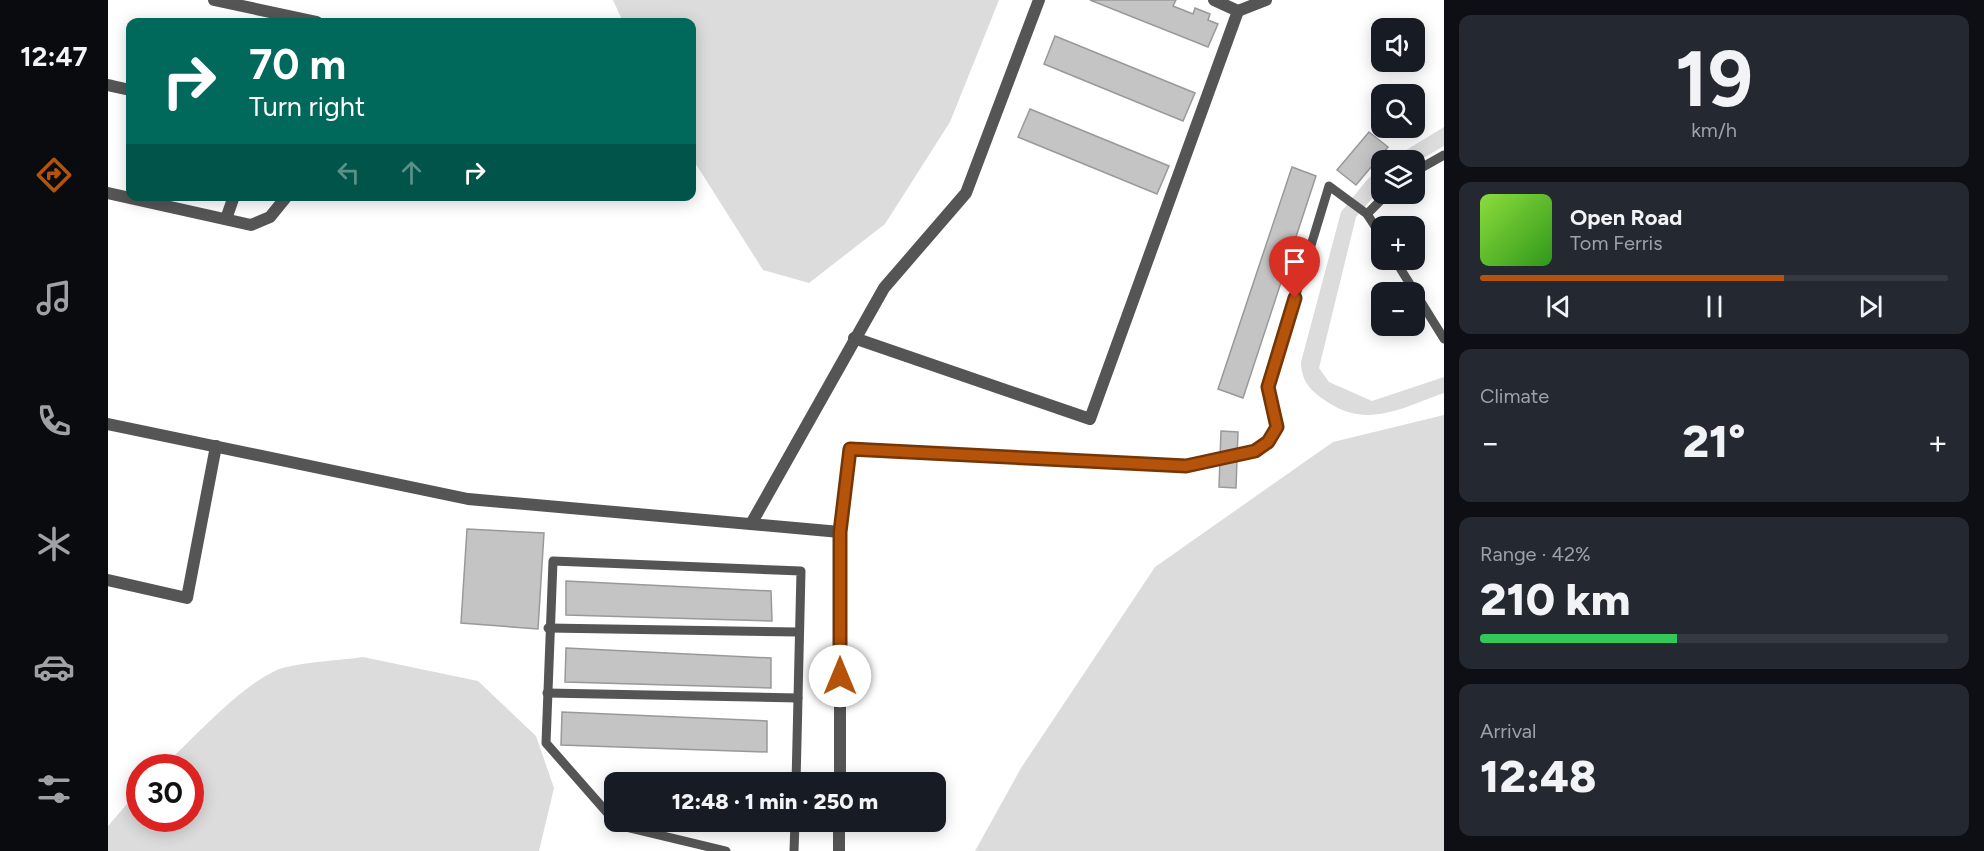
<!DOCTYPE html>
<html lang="en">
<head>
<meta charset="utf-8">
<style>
	body { margin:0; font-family:Figtree,sans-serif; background:#242831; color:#f1f3f6; height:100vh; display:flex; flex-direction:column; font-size:22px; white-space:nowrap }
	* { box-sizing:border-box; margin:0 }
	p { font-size:20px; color:#9ea1a6 }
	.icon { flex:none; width:33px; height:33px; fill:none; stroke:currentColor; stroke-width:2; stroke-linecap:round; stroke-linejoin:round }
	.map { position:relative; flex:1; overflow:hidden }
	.side { display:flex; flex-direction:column; gap:15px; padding:15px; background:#0d0f14; width:540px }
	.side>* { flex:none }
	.hud { position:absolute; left:18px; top:18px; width:570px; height:183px; border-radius:12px; box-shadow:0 3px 15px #0003; background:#00695c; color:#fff; overflow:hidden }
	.tools { position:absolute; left:1263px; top:18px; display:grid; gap:12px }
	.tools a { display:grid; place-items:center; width:54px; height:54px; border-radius:12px; background:#171b24; box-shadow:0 3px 15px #0003; font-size:30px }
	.speed { position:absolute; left:18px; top:754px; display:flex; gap:12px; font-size:30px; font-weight:700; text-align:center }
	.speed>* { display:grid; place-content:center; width:78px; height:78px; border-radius:50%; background:#171b24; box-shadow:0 3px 15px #0003; line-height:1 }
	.speed .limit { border:9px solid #d22; background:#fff; color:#111 }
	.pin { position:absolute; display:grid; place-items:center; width:51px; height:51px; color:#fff; margin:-62px -26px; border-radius:50% 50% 50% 0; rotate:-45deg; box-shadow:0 0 6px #0007 }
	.pin .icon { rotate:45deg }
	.me { position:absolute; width:66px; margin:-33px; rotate:0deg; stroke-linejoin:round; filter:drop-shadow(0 0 4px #0008) }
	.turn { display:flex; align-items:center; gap:21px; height:126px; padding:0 24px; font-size:27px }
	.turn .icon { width:78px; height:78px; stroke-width:2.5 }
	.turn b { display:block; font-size:42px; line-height:51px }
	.lanes { display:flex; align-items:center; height:57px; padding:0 24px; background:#0003; justify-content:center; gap:30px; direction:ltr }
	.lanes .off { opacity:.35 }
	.big { font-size:45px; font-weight:800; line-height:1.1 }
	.side .widget { flex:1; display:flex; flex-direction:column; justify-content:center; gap:9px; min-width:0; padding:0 21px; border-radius:12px; background:#242831 }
	.side .dial { align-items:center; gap:0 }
	.dial b { font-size:78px; line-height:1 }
	.song { display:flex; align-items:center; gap:18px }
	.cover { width:72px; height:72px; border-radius:9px; background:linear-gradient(135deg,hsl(90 70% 55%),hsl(110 70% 35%)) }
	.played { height:6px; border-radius:3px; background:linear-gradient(90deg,#b45309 65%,#363941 65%) }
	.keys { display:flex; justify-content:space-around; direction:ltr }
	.heat { display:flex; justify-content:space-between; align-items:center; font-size:33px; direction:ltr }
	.charge { height:9px; border-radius:4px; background:linear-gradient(90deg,#34c759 42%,#363941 0) }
	.trip { position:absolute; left:496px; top:772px; width:342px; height:60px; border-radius:12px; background:#171b24; box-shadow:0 3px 15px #0003; font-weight:800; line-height:60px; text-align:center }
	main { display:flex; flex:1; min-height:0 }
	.tabs { display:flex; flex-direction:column; width:108px; justify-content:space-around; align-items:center; background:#090b0e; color:#9ea1a6 }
	.tabs .icon { width:42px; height:42px }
	.tabs .active { color:#b45309 }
	.tabs b { font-size:27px; color:#f1f3f6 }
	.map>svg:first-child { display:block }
	.green { fill:#dcdcdc }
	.building { fill:#c4c4c4; stroke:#999; stroke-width:1.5 }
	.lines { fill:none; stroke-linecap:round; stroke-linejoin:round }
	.service { stroke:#555; stroke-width:9 }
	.minor { stroke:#555; stroke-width:12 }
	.route-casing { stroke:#753606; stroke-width:15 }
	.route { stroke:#b45309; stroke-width:10 }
</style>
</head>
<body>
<main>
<nav class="tabs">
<b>12:47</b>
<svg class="icon active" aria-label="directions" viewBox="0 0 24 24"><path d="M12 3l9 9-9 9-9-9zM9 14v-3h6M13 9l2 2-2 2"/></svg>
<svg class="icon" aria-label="music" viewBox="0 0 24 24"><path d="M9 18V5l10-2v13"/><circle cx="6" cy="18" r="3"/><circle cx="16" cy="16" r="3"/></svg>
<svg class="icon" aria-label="phone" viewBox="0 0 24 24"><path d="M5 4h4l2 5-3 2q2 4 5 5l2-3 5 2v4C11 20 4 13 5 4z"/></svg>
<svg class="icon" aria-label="climate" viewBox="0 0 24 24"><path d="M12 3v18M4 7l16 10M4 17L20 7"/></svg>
<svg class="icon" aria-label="car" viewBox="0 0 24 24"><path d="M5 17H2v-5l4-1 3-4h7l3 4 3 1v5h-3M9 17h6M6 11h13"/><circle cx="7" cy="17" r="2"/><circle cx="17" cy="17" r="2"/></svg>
<svg class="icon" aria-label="filters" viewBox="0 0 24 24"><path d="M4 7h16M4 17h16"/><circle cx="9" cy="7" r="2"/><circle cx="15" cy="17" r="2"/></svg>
</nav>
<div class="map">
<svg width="1336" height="851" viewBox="0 0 1336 851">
	<rect width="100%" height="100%" fill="#fff"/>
	<g class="green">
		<polygon points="505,0 891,0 842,122 777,224 701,283 655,270 584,158 584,22 515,22"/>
		<polygon points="1336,127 1336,146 1307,163 1306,160 1282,160"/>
		<path d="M1273,167V188L1248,217L1211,368L1221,382L1264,401L1336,377V393C1290,409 1257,431 1212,397C1200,388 1193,378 1193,362L1233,212L1258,181Z"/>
		<polygon points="1336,415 1336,851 867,851 913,768 1047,567 1225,442"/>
		<path d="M255,657L370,681L428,736L446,788L431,851H0V826L31,790L32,819H82V768H53C87,738 129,688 169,670C184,663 236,660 255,657Z"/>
	</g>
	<g class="building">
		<polygon points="982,0 1068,0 1065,6 1085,14 1087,8 1102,14 1100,20 1110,24 1100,47"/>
		<polygon points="947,36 1087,93 1075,121 936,64"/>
		<polygon points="922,109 1061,166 1049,194 910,137"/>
		<polygon points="1261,132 1280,147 1248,185 1229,170"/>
		<polygon points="1184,167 1208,176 1135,398 1110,389"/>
		<polygon points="1113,431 1130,432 1128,488 1111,487"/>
		<polygon points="359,529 436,533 430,629 353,623"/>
		<polygon points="458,581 663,591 664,621 458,615"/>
		<polygon points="458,648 663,658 663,688 457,682"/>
		<polygon points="454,712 659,721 659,752 453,745"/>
	</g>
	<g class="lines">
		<g class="service">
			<polyline points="1306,172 1336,155"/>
			<polyline points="1259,214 1274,237"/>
			<polyline points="1287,260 1336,339"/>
			<polyline points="1078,466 1147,451 1160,442 1167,433 1169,427 1160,387 1221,186 1259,214 1279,194"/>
			<polyline points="440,628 691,632"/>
			<polyline points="439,693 690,698"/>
			<polyline points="618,851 510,825 438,743 445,561 693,571 688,783"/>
			<polyline points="686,851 687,822"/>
		</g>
		<g class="minor">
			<polyline points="106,0 209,22"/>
			<polyline points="1130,11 1158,0"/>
			<polyline points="0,85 22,90"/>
			<polyline points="0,193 143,225 162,217 179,196"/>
			<polyline points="118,219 126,196"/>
			<polyline points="746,338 982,419 1130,11 1106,0"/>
			<polyline points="0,424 360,499 732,532"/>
			<polyline points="643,524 776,288 858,193 931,0"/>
			<polyline points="0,580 79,598 108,446"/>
			<polyline points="732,783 732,532 742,449 1078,466"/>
			<polyline points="731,851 731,822"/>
		</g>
	</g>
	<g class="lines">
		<defs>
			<polyline id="route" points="732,676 732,532 742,449 1078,466 1147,451 1160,442 1169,427 1160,387 1187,298"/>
		</defs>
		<use href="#route" class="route-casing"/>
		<use href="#route" class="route"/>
	</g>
</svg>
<div class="tools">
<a><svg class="icon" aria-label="sound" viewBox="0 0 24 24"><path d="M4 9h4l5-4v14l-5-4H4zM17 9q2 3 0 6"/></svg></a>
<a><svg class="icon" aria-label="search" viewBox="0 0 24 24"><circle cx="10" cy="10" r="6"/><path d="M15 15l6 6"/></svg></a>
<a><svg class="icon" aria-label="layers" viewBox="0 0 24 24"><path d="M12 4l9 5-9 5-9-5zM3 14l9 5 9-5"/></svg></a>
<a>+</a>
<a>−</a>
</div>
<div class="speed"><div class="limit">30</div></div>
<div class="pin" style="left:1187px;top:298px;background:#d93025"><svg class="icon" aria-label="arrive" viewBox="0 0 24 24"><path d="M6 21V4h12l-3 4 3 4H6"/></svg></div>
<svg class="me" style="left:732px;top:676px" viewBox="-20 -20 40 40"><circle r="19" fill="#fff"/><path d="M0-13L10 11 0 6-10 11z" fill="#b45309"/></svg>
<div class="trip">12:48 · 1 min · 250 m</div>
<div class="hud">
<div class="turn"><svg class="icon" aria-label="right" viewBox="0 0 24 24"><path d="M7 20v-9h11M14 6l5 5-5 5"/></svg><div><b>70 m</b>Turn right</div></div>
<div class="lanes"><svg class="icon off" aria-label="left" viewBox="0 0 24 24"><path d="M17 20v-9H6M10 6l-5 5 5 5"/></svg><svg class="icon off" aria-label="ahead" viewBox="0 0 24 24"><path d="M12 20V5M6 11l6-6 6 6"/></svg><svg class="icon" aria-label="right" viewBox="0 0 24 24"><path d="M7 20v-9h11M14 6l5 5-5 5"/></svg></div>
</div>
</div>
<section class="side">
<div class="widget dial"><b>19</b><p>km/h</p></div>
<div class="widget">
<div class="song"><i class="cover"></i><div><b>Open Road</b><p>Tom Ferris</p></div></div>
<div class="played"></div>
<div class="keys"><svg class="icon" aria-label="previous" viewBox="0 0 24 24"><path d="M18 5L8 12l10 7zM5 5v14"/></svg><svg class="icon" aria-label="pause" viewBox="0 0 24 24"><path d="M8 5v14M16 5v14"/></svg><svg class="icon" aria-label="next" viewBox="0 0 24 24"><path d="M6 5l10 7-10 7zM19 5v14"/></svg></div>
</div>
<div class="widget"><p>Climate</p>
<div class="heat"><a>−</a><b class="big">21°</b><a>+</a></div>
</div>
<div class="widget"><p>Range · 42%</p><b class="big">210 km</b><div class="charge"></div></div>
<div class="widget"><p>Arrival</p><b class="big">12:48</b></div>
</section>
</main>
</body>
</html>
